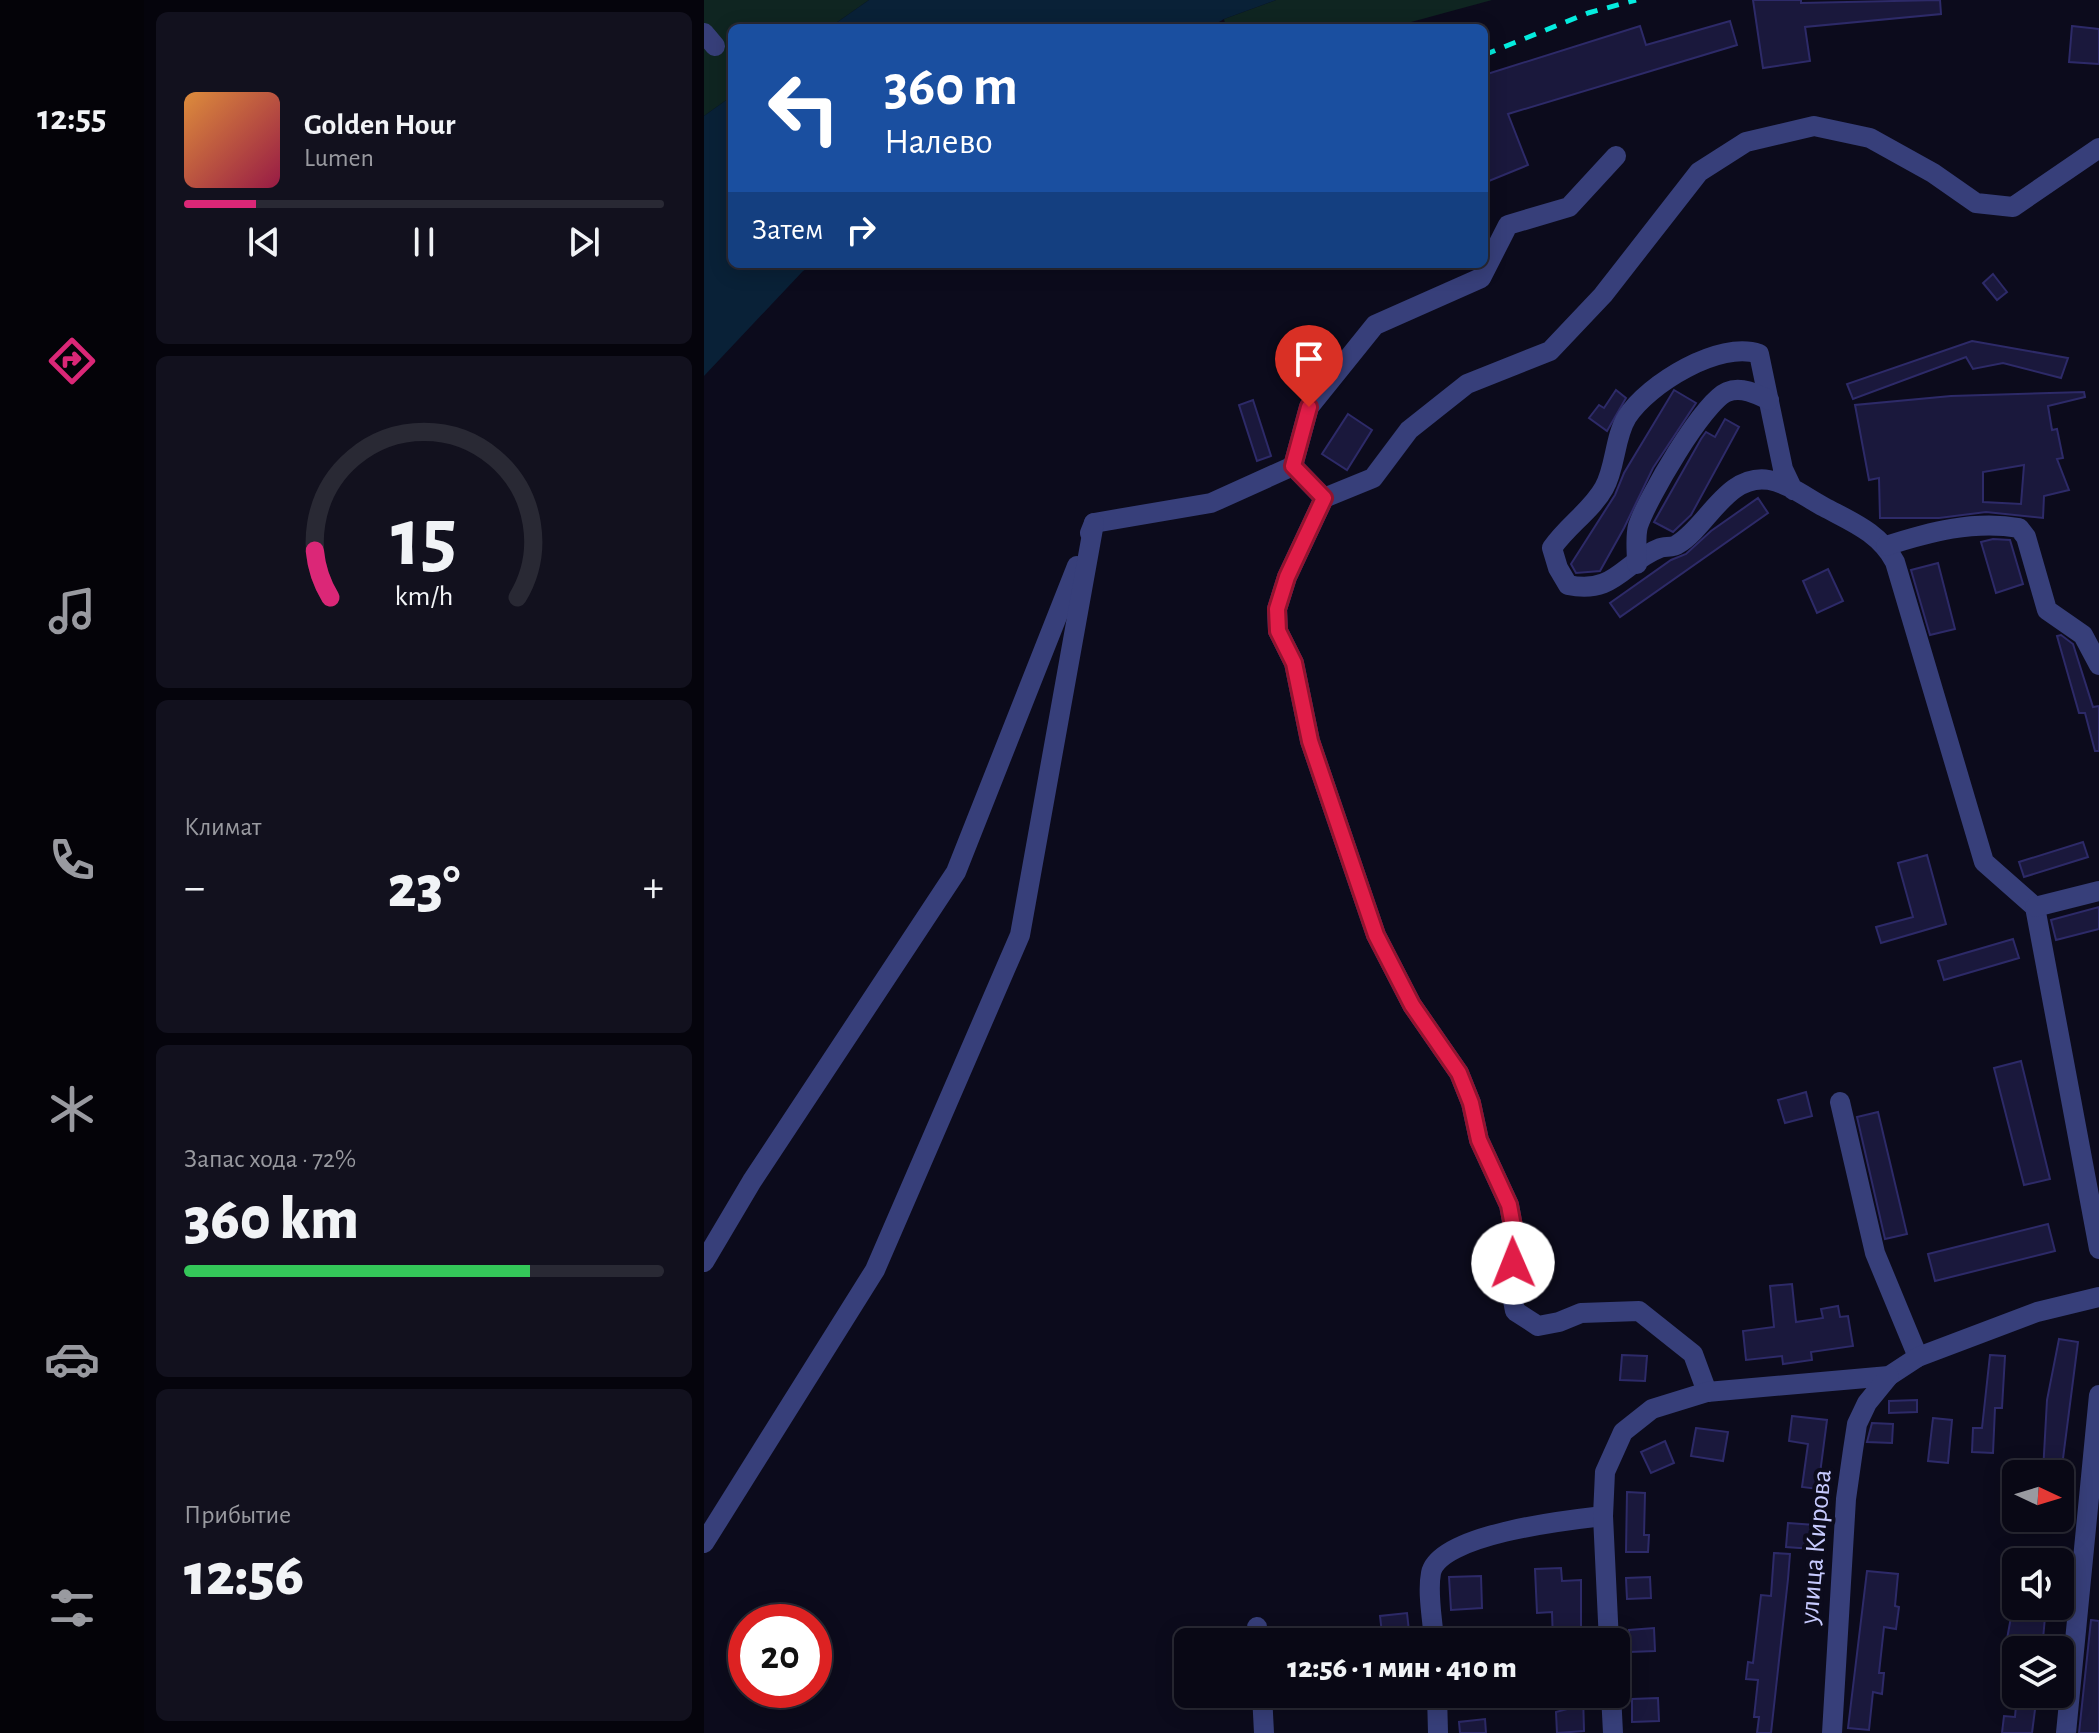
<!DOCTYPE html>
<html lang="ru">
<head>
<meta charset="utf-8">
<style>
	body { margin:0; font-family:"Alegreya Sans",sans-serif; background:#12111e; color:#f1f3f6; height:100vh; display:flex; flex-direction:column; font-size:30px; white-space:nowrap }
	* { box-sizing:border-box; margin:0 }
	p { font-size:26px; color:#999aa0 }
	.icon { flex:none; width:44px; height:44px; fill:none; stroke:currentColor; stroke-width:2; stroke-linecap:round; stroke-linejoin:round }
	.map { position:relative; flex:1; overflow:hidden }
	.details { display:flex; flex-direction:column; gap:12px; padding:12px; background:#05040c; width:560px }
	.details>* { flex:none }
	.guide { position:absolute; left:24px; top:24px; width:760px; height:244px; border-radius:12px; box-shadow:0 4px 20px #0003,0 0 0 2px #292934; background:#1a4fa0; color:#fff; overflow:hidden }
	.needle { width:52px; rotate:94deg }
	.fabs { position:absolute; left:1298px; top:1460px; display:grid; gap:16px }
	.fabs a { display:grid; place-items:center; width:72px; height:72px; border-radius:12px; background:#090815; box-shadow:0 4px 20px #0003,0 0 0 2px #292934; font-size:40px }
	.speed { position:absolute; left:24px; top:1604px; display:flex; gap:16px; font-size:40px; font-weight:700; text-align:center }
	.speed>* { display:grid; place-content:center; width:104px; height:104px; border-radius:50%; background:#090815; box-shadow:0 4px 20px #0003,0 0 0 2px #292934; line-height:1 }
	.speed .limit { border:12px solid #d22; background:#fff; color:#111 }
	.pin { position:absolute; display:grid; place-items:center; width:68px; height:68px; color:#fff; margin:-82px -34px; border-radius:50% 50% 50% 0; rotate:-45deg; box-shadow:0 0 8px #0007 }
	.pin .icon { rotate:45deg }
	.me { position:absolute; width:88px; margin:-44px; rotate:359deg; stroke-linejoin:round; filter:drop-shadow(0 0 6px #0008) }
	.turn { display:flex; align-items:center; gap:28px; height:168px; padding:0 24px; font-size:36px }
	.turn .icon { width:104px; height:104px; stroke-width:2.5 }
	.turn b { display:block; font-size:56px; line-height:68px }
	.then { display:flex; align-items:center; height:76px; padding:0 24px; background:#0003; gap:16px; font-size:30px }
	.big { font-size:60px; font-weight:800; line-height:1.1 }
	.details .card { flex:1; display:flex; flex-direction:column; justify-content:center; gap:12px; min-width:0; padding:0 28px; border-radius:12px; background:#12111e }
	.details .dial { align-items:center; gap:0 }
	.dial svg { height:208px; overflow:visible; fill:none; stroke:#292934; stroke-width:7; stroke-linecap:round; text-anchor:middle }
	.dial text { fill:#f1f3f6; stroke:none }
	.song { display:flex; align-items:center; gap:24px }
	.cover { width:96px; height:96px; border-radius:12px; background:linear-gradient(135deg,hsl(30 70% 55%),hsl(340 70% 35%)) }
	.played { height:8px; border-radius:4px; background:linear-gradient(90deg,#db2777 15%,#292934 15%) }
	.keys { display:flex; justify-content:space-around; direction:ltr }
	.heat { display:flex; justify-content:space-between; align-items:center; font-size:44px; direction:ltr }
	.charge { height:12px; border-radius:6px; background:linear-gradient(90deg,#34c759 72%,#292934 0) }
	.trip { position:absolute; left:470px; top:1628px; width:456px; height:80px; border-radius:12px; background:#090815; box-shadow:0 4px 20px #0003,0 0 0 2px #292934; font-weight:800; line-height:80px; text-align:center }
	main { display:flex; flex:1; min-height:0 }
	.dock { display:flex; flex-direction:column; width:144px; justify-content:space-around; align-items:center; background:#040308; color:#999aa0 }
	.dock .icon { width:56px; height:56px }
	.dock .active { color:#db2777 }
	.dock b { font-size:36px; color:#f1f3f6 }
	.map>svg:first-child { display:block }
	.green { fill:#0f2521 }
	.water { fill:#092137 }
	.building { fill:#1a183c; stroke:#2d2a68; stroke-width:2; fill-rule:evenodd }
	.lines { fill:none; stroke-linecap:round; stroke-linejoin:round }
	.minor { stroke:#373f7a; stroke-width:20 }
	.rail { stroke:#05ecde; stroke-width:5; stroke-dasharray:12 10; stroke-linecap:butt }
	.route-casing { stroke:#92132f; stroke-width:20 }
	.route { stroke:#e11d48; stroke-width:14 }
	.labels { text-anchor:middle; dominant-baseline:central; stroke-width:8; stroke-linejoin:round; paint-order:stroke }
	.street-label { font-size:28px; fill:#c7cafe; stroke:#0c0b1c }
</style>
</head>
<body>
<main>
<nav class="dock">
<b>12:55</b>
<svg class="icon active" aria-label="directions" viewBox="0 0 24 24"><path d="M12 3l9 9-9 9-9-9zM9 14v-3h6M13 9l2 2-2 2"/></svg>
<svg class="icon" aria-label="music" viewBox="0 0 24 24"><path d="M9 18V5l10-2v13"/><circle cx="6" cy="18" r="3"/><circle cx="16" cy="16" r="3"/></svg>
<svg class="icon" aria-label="phone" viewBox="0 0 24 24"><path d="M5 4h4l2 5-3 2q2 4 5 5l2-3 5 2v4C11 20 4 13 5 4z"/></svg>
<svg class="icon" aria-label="climate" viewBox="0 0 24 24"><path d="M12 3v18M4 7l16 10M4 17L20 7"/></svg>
<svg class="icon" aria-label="car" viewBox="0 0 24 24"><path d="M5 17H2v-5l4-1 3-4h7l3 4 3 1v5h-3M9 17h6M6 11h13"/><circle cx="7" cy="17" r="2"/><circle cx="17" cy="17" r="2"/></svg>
<svg class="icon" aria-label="filters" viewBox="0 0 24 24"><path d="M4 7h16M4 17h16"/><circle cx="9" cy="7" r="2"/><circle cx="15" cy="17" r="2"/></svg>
</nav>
<section class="details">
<div class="card">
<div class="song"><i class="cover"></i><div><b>Golden Hour</b><p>Lumen</p></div></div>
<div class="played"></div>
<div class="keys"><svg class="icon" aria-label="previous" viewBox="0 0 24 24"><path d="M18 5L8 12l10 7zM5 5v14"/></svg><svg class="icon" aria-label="pause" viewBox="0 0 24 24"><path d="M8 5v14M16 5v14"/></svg><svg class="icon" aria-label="next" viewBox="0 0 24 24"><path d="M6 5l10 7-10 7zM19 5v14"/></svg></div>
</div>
<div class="card dial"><svg viewBox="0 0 100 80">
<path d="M14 69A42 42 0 1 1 86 69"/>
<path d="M14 69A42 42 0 0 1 8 51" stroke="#db2777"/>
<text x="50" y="56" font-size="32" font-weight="700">15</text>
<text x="50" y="72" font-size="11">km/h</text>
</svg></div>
<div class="card"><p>Климат</p>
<div class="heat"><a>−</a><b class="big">23°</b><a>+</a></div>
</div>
<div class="card"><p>Запас хода · 72%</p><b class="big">360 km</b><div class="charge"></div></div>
<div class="card"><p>Прибытие</p><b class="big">12:56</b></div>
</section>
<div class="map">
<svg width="1395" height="1733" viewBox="0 0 1395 1733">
	<rect width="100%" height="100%" fill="#0c0b1c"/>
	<g class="green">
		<polygon points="0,0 165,0 125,28 28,28 28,96 0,116"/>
		<polygon points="572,0 788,0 685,28 522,28 520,19"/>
	</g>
	<g class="water">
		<polygon points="165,0 572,0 520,19 505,28 125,28"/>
		<polygon points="28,96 28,264 111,264 99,271 0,376 0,116"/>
	</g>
	<g class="building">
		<polygon points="1049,0 1097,0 1097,3 1236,0 1237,14 1101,27 1106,61 1059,68"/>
		<polygon points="1026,21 1033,45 804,114 824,165 780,183 780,75 936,26 942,45"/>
		<polygon points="1368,26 1395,29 1395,64 1365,62"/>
		<polygon points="1289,274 1303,292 1293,300 1279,283"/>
		<polygon points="1268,341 1364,358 1357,378 1299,363 1269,369 1262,357 1149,399 1143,384"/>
		<polygon points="912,390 922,398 903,431 885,418 895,405 900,408"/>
		<polygon points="970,390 992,403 949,468 920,528 896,571 872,573 867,564 911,495 920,473"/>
		<path d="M1380,392L1381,397L1344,406L1348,430L1353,429L1359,458L1353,459L1365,490L1340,496L1339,518L1282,512L1235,518H1176L1175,478L1165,480L1151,405L1247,396ZM1320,465L1317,504L1279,502V472Z"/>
		<polygon points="549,400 567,456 553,461 535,405"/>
		<polygon points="644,414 668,430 643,470 618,454"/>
		<polygon points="1021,419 1035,427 987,515 969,532 950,522 997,439 1002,432 1011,437"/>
		<polygon points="1054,498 1064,513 916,617 906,603 967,560 982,554 1007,531"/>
		<polygon points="1289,539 1306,540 1319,584 1292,593 1277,542"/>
		<polygon points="1234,563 1251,629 1226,635 1207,570"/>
		<polygon points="1124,569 1139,601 1113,613 1099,581"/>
		<polygon points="1357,635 1369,644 1389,707 1395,706 1395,751 1391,751 1381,713 1375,713 1353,636"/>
		<polygon points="1379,842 1384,857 1320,877 1315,862"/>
		<polygon points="1223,855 1242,924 1177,943 1172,927 1209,917 1194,863"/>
		<polygon points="1395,907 1395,929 1352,940 1347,920"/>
		<polygon points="1309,939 1315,958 1240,980 1234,961"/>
		<polygon points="1317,1061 1346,1179 1320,1185 1290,1068"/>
		<polygon points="1102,1092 1108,1116 1081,1123 1074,1100"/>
		<polygon points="1174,1112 1203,1234 1181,1239 1153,1117"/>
		<polygon points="1344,1224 1351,1251 1231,1281 1224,1254"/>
		<polygon points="1088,1284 1092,1322 1119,1318 1117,1309 1134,1306 1136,1317 1144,1316 1149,1346 1107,1352 1108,1360 1079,1364 1078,1356 1042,1360 1039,1331 1070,1327 1066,1286"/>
		<polygon points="1355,1339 1374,1342 1357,1474 1339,1472 1343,1400"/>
		<polygon points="918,1355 943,1356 941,1381 916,1380"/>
		<polygon points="1286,1355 1301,1356 1298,1408 1291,1408 1289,1453 1268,1452 1269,1428 1278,1428"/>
		<polygon points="1213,1400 1213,1412 1185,1413 1185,1401"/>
		<polygon points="1088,1416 1123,1420 1114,1489 1098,1487 1104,1444 1085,1441"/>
		<polygon points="1229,1418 1248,1420 1244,1463 1224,1461"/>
		<polygon points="1168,1423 1189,1424 1188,1443 1163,1442"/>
		<polygon points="992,1428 1024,1432 1019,1461 987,1456"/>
		<polygon points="961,1441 970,1463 947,1473 937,1452"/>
		<polygon points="923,1492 941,1493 940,1535 945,1535 944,1552 922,1552"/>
		<polygon points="1084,1523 1111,1525 1109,1549 1082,1547"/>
		<polygon points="1070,1553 1086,1554 1084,1579 1067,1733 1053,1733 1055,1717 1050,1717 1054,1680 1042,1679 1044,1662 1049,1663 1057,1595 1067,1596"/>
		<polygon points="857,1568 858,1581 877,1580 877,1642 849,1642 848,1612 833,1613 831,1569"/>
		<polygon points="1163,1571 1194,1574 1191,1606 1195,1607 1192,1629 1180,1627 1175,1673 1180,1673 1178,1694 1169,1692 1165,1730 1144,1728"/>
		<polygon points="777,1576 778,1608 747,1610 745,1577"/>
		<polygon points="946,1577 947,1598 923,1599 922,1578"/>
		<polygon points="1309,1606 1342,1606 1338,1650 1305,1650 1306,1639 1303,1639"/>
		<polygon points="703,1613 706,1640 679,1642 676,1616"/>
		<polygon points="1387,1620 1395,1621 1395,1733 1375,1733"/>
		<polygon points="950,1628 951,1651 926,1652 925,1630"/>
		<polygon points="866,1694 879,1694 880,1731 853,1733 852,1712 867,1708"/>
		<polygon points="1313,1694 1333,1694 1328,1733 1298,1733 1300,1716 1311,1717"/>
		<polygon points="954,1698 955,1721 928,1722 928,1699"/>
		<polygon points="781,1719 782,1733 756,1733 755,1722"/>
	</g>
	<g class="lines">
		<g class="minor">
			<polyline points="0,33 11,46"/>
			<polyline points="912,156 865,207 804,225 777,278 671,325 605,407 589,466 620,498 669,478 705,430 763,384 846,351 899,295 995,172 1042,142 1110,126 1166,138 1229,173 1272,203 1309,207 1395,148"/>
			<path d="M1089,490L1079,469L1055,354C1016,340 944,384 923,417C910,438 912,467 900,488C888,510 863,526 848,548L854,568L864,585C911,595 919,562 956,548C961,546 969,548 974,544C1004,526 1023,473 1065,480C1084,483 1103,498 1120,507C1148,522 1176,533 1191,562L1280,862L1331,907L1395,1249"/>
			<polyline points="620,498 583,577 573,609 574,631 590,663 606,741 672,935 708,1005 755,1073 767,1103 775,1140 805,1205 811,1237 807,1290 811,1311 834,1326 855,1322 877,1313 935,1311 989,1354 1003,1392"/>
			<polyline points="386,533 390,523 507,503 589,466"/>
			<path d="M1182,546C1225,532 1270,520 1315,528L1322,537L1343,610L1379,635L1395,665"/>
			<path d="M933,564C933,552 931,537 934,526C943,499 999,402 1023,392C1037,386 1053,394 1065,400"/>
			<polyline points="1331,907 1395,891"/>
			<polyline points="1136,1102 1171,1253 1214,1357"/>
			<polyline points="0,1262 48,1181 252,872 373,566"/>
			<polyline points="0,1543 171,1270 316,935 390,523"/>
			<polyline points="553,1627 554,1642"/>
			<path d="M730,1642C729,1621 723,1594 727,1573C735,1534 864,1520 899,1516"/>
			<polyline points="905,1642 899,1516 901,1472 919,1432 948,1409 1003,1392 1185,1376 1214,1357 1333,1312 1395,1297"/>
			<polyline points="558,1694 560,1733"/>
			<polyline points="733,1694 734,1733"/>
			<polyline points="907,1694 909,1733"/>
			<polyline points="1128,1733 1142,1499 1149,1450 1153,1424 1163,1403 1185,1376"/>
			<polyline points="1362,1733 1395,1395"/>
		</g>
		<polyline class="rail" points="780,55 884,13 932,0"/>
	</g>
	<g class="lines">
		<defs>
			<polyline id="route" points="605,407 589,466 620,498 583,577 573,609 574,631 590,663 606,741 672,935 708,1005 755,1073 767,1103 775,1140 805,1205 811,1237 809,1263"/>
		</defs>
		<use href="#route" class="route-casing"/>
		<use href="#route" class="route"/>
	</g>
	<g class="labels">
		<g class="street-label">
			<text transform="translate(1112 1547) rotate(-85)">улица Кирова</text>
		</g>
	</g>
</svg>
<div class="fabs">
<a><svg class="needle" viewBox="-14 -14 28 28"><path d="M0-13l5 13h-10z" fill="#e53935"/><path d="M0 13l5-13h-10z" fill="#999aa0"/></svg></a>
<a><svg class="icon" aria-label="sound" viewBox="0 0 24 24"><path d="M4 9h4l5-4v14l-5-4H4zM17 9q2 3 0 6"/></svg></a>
<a><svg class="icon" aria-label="layers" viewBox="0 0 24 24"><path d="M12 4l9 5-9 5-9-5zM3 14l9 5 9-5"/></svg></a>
</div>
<div class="speed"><div class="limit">20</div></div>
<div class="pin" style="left:605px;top:407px;background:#d93025"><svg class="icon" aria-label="arrive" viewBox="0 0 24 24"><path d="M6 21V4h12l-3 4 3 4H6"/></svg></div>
<svg class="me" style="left:809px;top:1263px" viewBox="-20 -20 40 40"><circle r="19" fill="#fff"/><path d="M0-13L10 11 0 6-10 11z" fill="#e11d48"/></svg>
<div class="trip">12:56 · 1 мин · 410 m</div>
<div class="guide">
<div class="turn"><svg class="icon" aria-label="left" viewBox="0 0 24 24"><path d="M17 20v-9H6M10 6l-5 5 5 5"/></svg><div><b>360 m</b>Налево</div></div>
<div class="then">Затем<svg class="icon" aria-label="right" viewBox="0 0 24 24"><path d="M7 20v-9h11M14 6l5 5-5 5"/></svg></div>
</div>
</div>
</main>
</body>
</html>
